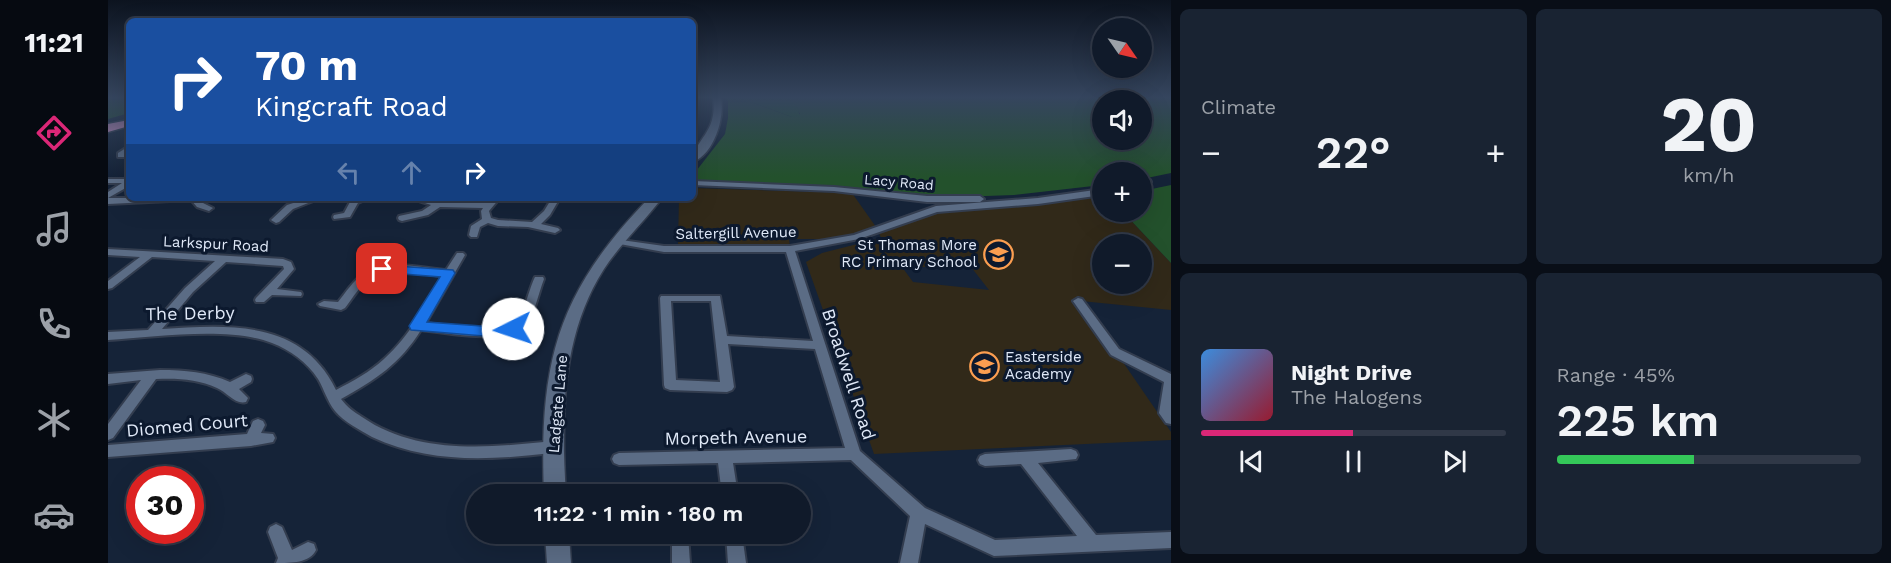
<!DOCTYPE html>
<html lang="en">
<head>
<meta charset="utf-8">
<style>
	body { margin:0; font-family:"Work Sans",sans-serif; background:#192332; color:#f1f3f6; height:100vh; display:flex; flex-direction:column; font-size:22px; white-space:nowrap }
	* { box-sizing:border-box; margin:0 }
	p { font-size:20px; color:#9ca1a8 }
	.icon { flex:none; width:33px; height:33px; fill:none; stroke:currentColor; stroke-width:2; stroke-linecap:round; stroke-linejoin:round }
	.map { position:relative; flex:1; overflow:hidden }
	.details { display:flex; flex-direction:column; gap:9px; padding:9px; background:#090e17; width:720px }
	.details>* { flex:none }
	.hud { position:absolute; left:18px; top:18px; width:570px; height:183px; border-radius:9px; box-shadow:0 6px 24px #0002,0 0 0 2px #303847; background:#1a4fa0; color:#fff; overflow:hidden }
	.needle { width:39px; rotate:124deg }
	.buttons { position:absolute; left:984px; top:18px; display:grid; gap:12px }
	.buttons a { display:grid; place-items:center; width:60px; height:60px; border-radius:50%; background:#101a2a; box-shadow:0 6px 24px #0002,0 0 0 2px #303847; font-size:30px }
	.speed { position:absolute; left:18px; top:466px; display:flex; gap:12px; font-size:30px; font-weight:700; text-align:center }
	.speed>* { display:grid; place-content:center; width:78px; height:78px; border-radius:50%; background:#101a2a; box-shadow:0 6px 24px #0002,0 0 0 2px #303847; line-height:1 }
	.speed .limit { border:9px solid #d22; background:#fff; color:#111 }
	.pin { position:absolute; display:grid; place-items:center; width:51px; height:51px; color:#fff; margin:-26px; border-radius:12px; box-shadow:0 3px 9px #0006 }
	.me { position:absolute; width:66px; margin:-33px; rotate:266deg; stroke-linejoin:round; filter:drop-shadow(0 0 4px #0008) }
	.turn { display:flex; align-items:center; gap:21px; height:126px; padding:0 30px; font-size:27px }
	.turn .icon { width:78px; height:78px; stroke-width:2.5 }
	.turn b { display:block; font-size:42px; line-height:51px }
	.lanes { display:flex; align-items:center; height:57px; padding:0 30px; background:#0003; justify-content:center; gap:30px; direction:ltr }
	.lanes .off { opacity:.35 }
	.big { font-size:45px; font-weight:600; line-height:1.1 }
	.details .card { flex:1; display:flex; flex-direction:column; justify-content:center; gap:9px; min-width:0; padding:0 21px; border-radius:9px; background:#192332 }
	.details .dial { align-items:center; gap:0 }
	.dial b { font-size:78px; line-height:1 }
	.song { display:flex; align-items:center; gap:18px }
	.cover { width:72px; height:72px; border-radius:9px; background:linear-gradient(135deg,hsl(210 70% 55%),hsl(350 70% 35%)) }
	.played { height:6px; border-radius:3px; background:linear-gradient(90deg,#db2777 50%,#303847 50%) }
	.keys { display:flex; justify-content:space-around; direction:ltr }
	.heat { display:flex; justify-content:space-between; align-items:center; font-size:33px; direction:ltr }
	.charge { height:9px; border-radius:4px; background:linear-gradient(90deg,#34c759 45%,#303847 0) }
	.details .tiles { flex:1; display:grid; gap:9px; grid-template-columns:repeat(2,1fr) }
	.trip { position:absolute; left:358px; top:484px; width:345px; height:60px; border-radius:30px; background:#101a2a; box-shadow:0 6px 24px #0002,0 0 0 2px #303847; font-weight:600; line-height:60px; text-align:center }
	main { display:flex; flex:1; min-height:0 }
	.tabs { display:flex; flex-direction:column; width:108px; justify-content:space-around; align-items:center; background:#060a11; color:#9ca1a8 }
	.tabs .icon { width:42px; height:42px }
	.tabs .selected { color:#db2777 }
	.tabs b { font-size:27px; color:#f1f3f6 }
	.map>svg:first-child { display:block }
	.education { fill:#312919; fill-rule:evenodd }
	.green { fill:#23512c; fill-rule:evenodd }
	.forest { fill:#1f542a }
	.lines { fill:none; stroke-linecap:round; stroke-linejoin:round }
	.stream { stroke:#09425c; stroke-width:2 }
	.street-casing { stroke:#333d4f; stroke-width:4 }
	.secondary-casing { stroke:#333d4f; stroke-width:3 }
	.highway-casing { stroke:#333d4f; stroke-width:3 }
	.street { fill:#5b6c85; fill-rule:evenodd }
	.secondary { fill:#5b6c85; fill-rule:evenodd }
	.highway { fill:#d194c5; fill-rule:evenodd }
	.route { fill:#1a73e8; stroke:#114b97; stroke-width:1.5 }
	.labels { text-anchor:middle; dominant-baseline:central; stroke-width:6; stroke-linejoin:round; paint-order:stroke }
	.far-street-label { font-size:14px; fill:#e0e9f8; stroke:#0c192e }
	.street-label { font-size:15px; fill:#e0e9f8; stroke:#0c192e }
	.poi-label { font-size:15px; fill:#e0e9f8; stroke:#0c192e; text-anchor:end }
	.near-street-label { font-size:18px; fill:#e0e9f8; stroke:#0c192e }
</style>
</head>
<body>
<main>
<nav class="tabs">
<b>11:21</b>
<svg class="icon selected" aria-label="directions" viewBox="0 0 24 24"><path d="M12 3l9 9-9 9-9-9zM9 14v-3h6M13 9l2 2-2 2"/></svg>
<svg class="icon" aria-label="music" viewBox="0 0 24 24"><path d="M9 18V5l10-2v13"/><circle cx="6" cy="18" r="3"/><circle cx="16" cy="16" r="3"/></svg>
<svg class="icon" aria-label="phone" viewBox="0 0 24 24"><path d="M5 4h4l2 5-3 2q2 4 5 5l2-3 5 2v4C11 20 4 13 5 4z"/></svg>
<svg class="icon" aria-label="climate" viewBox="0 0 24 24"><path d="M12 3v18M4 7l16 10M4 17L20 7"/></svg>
<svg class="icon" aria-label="car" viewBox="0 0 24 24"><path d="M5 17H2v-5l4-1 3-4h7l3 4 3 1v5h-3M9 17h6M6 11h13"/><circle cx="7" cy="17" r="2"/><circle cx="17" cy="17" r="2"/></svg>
</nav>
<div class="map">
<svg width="1063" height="563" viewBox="0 0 1063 563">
	<rect width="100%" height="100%" fill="#152338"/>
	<g class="education">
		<polygon points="585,188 744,193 768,227 727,239 681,239 682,246 570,245 571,198 585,198"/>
		<path d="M994,197V212H1015L1063,263V310L973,301L1063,432V440L766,454L698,262L714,253L773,238L771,233L828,213ZM994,244H1034V284H994ZM794,267H863L881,290L805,282Z"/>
	</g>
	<g class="green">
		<polygon points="0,98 21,98 21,113 0,119"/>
		<path d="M682,98H1063V173L1034,179V172H994V185L906,195L850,197L725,187L590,181L585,175L617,134L620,118V101L643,102L684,117L692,114ZM994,100H1034V140H994Z"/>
		<polygon points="1063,185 1063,263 1015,212 1034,212 1034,191"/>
	</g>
	<polygon class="forest" points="617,98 682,98 690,109 692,117 684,117 643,102 620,101"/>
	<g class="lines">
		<polyline class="stream" points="0,98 21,99"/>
		<defs>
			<g id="street">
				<polygon points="18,148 21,148 21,153 16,157 10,157 10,153"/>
				<polygon points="0,179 21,179 21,186 0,198 0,192 14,183 0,183"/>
				<polygon points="1034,180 1042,180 1043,182 1039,184 1034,184"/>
				<polygon points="585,181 726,187 819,196 872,196 876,199 872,202 819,202 726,191 585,185"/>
				<path d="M994,189V195L930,204L829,212L751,239L687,251L752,451L817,508L887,540L969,536L913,464L877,466L872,464L870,460L872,456L877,454L963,449L968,451L970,455L968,459L930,463L988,535L1063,532V548L886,556L817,524L810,563H792L802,516L743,460L625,463L630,495H614L610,463L511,465L506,463L504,459L506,455L511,453L737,448L707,349L620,344L626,387L624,390L619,392L562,390L557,388L556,385L552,298L553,296H612L619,336L705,341L678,252H556L506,243L504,241L506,239L556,246H682L746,235L828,206L930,198ZM563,301H603L612,382L568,380Z"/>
				<polygon points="0,198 91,198 95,203 105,208 101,211 89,207 83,200 0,204"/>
				<polygon points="201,198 213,198 185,209 171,222 168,223 163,220 179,205"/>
				<polygon points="236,198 261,198 250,203 242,217 226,219 225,217 226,215 236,213 242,202"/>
				<polygon points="310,198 320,198 331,201 379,203 383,198 392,198 381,211 383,218 390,220 424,222 436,211 444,198 452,198 442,215 433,224 450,228 452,230 447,233 420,227 390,226 380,223 372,227 369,237 363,237 361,235 363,226 374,219 373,211 375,208 332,207 320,215 294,221 291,220 290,218 291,216 314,211 323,205 311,201"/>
				<path d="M0,249L175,259L183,262L186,269L169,289L193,292L194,294L193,296L164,295L156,302H148L147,300L148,298L176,269L175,266L118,262L85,292L54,329C120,325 194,319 228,390C245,381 262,372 276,359C302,336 317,306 335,276C315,274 282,266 265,276C253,283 245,298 237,308L233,310L212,306L210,304L216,301L230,302C238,292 245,281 255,274C277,258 313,268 338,270L349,253H355L357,255L318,323C336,325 394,334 407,322C416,314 421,290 426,279L427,277H435L436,279C430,294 427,315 416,327C399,344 336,333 313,330C292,364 267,380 233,399C239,407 246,412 254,417C309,455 381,448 444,441L449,443L451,447L449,451L444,453C383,460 321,464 264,437C252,430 236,422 227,411C219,401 216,389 210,379C199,362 182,350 164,343C121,326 47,337 0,340V332L40,330L77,288L107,261L44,257L4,288L0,289V281L32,257L0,255Z"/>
				<polygon points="970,298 974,299 1011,349 1063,374 1063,424 1058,423 1051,413 1056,382 1003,355 965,301"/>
				<path d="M52,370C77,370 99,372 122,382L138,374L143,376L144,379L143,382L131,389L140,398L138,402C127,405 119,392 109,388C90,379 69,378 48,379L5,438L0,440V424L33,380L0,384V374Z"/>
				<polygon points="150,419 155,421 157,425 153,433 165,434 167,438 165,442 143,446 0,457 0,445 139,434 145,421"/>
				<path d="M168,524L174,527L184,550L200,542L206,544L208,550C202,563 183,563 168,563L170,558L160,532L162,527Z"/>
				<polygon points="564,534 580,534 582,563 564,563"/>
				<polygon points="618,534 634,534 638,563 620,563"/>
			</g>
			<g id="secondary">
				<path d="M605,98H613C617,118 606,154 585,162C585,139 610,134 605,98Z"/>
				<path d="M541,198H554C536,222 513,243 496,269C453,336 453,418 458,495H436C431,363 448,294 541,198Z"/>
				<polygon points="437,534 461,534 463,563 439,563"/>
			</g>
			<polygon id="highway" points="21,120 21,126 0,132 0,124"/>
		</defs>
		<use href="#street" class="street-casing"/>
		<use href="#secondary" class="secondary-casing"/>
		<use href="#highway" class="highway-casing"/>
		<use href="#street" class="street"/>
		<use href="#secondary" class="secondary"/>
		<use href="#highway" class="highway"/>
	</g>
	<linearGradient id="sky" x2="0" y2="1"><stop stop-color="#0c131f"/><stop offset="0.55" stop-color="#35455e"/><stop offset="1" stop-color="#35455e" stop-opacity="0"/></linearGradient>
	<rect width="1063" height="177" fill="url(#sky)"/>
	<polygon class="route" points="274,265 345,270 347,273 319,322 388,327 405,324 413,329 411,332 388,337 303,330 301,326 332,277 269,272 267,269"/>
	<defs>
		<symbol id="school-ring" viewBox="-11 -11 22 22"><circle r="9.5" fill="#0c192e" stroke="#fb9e50" stroke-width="1.5"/><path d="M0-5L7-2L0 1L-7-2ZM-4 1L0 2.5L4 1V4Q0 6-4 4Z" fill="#fb9e50"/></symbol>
	</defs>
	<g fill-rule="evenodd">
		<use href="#school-ring" x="874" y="238" width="33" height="33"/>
		<use href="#school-ring" x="860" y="350" width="33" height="33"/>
	</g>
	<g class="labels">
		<g class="far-street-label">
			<text transform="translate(791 182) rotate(5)">Lacy Road</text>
		</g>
		<g class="street-label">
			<text transform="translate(628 233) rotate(-1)">Saltergill Avenue</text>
			<text transform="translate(108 244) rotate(3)">Larkspur Road</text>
			<text transform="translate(450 404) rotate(-85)">Ladgate Lane</text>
		</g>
		<g class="poi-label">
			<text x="869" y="245">St Thomas More<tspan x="869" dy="17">RC Primary School</tspan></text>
			<text x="897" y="357" text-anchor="start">Easterside<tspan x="897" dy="17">Academy</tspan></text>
		</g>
		<g class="near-street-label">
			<text transform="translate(82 313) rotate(-1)">The Derby</text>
			<text transform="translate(741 374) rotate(72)">Broadwell Road</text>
			<text transform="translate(79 425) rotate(-5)">Diomed Court</text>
			<text transform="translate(628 437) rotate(-1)">Morpeth Avenue</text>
		</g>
	</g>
</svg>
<div class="buttons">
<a><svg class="needle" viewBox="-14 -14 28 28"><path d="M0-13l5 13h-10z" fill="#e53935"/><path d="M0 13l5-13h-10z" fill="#9ca1a8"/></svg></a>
<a><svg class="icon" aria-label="sound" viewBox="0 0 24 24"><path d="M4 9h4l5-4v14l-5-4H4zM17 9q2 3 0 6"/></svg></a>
<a>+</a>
<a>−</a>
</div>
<div class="speed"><div class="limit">30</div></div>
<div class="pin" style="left:274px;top:269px;background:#d93025"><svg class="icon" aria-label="arrive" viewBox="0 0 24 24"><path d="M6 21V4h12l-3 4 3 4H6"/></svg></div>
<svg class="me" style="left:405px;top:329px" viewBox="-20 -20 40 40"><circle r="19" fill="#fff"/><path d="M0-13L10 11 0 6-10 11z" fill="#1a73e8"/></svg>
<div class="trip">11:22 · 1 min · 180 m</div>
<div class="hud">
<div class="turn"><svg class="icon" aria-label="right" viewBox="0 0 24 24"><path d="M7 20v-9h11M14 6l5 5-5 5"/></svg><div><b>70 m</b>Kingcraft Road</div></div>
<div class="lanes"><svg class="icon off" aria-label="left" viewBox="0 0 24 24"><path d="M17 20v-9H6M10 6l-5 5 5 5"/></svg><svg class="icon off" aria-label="ahead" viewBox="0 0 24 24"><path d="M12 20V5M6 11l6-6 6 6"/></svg><svg class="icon" aria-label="right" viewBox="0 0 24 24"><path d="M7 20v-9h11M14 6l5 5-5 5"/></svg></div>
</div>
</div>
<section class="details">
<div class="tiles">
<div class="card"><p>Climate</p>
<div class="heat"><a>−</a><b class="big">22°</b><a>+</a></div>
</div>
<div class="card dial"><b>20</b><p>km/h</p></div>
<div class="card">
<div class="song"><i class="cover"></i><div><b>Night Drive</b><p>The Halogens</p></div></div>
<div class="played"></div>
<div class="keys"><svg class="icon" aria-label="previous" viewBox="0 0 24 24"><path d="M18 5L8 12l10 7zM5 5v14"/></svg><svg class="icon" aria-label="pause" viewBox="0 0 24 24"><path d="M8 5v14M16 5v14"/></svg><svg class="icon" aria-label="next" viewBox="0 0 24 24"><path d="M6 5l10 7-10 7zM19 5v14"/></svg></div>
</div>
<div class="card"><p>Range · 45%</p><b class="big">225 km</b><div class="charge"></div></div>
</div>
</section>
</main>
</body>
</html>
